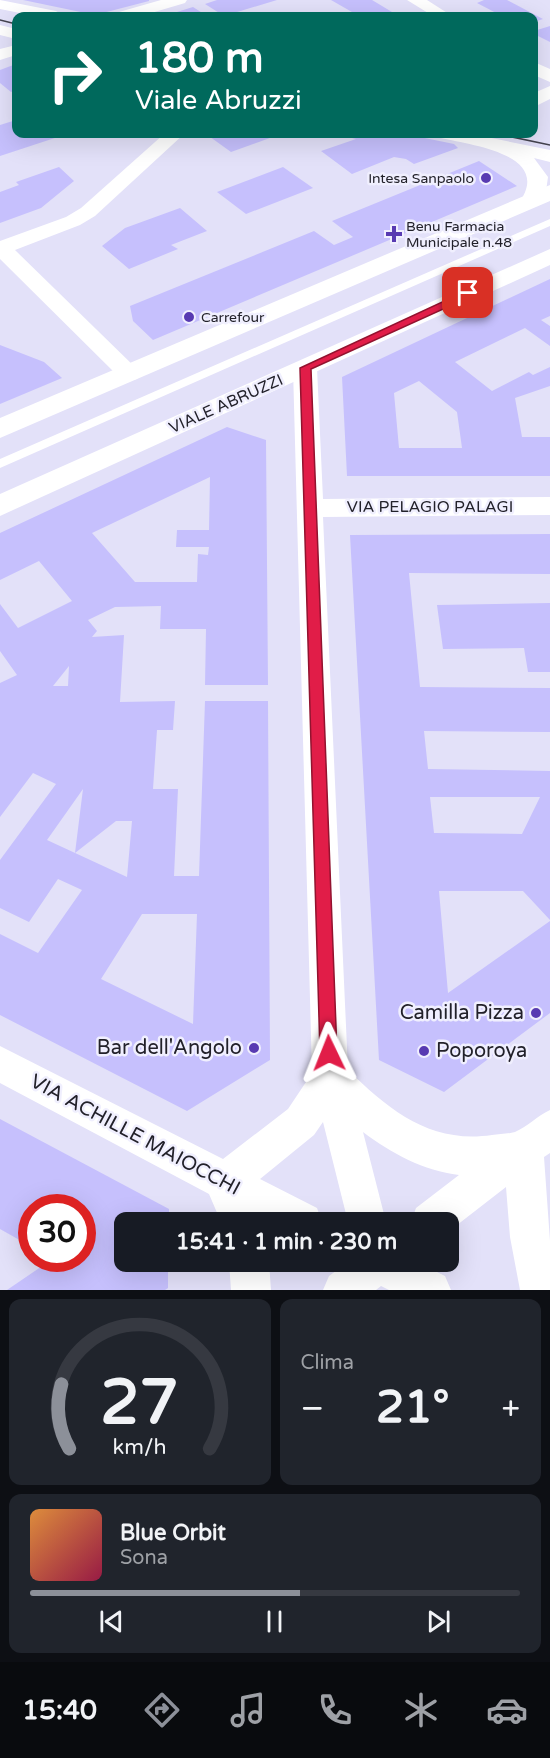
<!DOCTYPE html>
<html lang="it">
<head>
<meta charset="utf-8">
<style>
	body { margin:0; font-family:"Varela Round",sans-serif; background:#20242c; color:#f1f3f6; height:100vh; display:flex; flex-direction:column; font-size:22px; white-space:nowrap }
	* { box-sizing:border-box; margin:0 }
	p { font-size:20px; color:#9ea1a6 }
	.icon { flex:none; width:33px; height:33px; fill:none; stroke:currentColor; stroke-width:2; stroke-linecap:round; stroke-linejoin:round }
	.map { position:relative; height:1290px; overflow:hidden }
	.panel { display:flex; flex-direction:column; gap:9px; padding:9px; background:#0d0f14; flex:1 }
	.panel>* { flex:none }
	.guide { position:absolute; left:12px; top:12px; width:526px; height:126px; border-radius:12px; box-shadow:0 6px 24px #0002; background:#00695c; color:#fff; overflow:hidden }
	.speed { position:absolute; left:18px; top:1194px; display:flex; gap:12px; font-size:30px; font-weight:700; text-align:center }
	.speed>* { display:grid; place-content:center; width:78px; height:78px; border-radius:50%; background:#171b24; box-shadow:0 6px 24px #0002; line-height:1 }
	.speed .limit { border:9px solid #d22; background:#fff; color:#111 }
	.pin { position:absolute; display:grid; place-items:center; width:51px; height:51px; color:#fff; margin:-26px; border-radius:12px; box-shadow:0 3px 9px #0006 }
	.me { position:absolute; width:66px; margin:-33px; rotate:358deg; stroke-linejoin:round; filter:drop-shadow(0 0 4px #0008) }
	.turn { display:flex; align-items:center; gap:21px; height:126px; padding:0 24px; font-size:27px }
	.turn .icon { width:78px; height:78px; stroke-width:2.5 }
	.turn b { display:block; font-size:42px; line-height:51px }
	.big { font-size:45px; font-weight:800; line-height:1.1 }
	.panel .tile { flex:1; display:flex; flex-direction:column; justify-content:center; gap:9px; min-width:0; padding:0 21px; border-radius:12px; background:#20242c }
	.panel .dial { align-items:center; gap:0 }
	.dial svg { height:156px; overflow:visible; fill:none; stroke:#363941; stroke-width:7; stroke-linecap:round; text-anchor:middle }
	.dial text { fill:#f1f3f6; stroke:none }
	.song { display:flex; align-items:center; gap:18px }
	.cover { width:72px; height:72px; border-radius:9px; background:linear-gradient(135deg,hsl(30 70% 55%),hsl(340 70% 35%)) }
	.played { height:6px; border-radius:3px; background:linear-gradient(90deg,#8c9099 55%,#363941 55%) }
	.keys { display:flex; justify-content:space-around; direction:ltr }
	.heat { display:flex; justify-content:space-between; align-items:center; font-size:33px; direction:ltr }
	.panel .tiles { flex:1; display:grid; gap:9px; grid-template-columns:1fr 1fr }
	.tile:last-child { grid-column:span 2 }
	.trip { position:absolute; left:114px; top:1212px; width:345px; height:60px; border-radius:12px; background:#171b24; box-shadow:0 6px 24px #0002; font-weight:800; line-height:60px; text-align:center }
	.menu { display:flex; height:96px; justify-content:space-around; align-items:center; background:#090b0e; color:#9ea1a6 }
	.menu .icon { width:42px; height:42px }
	.menu .current { color:#8c9099 }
	.menu b { font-size:27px; color:#f1f3f6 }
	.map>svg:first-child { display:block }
	.building { fill:#c6c0fd; fill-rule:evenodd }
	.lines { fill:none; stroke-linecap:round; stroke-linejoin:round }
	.lane { fill:#fff; fill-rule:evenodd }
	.street { fill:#fff; fill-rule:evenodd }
	.primary { fill:#fff; fill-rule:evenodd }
	.tram { stroke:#44434f; stroke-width:1.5 }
	.route { fill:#e11d48; stroke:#92132f; stroke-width:1.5 }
	.poi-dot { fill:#583ab2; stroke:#f0effe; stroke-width:2 }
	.labels { text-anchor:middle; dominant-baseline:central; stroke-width:5; stroke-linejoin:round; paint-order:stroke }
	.far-poi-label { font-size:14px; fill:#22212a; stroke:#f0effe; text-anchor:start }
	.street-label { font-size:16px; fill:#22212a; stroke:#f0effe }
	.near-poi-label { font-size:20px; fill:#22212a; stroke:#f0effe; text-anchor:end }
	.near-street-label { font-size:20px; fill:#22212a; stroke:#f0effe }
</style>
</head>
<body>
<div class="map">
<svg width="550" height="1290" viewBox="0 0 550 1290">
	<rect width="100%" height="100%" fill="#e3e1f9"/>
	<g class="building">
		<polygon points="23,0 149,0 149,1 95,15"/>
		<polygon points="217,0 277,0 224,16 205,4"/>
		<polygon points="331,0 372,0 392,12 377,16 359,16"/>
		<polygon points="484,0 507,0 543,19 534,22 534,16 502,16 477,3"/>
		<polygon points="193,7 207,16 164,16"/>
		<polygon points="550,26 550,42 534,34 534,31"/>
		<polygon points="16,64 16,90 11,92 0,83 0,70"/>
		<polygon points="16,120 16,134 67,134 0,156 0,125"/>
		<polygon points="206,134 281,134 231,152"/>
		<polygon points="336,134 405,134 454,144 458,148 414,164 406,159 394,157 352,174 321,151 356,139"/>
		<polygon points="479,161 517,186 153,340 133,321 130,306 314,231 334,245 353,237 332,221"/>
		<polygon points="59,167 74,181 41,208 0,223 0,192 19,185 16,182"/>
		<polygon points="283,167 313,188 246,214 217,192"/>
		<polygon points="180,208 207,231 171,245 178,249 129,269 102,246 125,228"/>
		<path d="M550,279V316L541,320L550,326V346L525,328L455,362L492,391L529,372L533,375L550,367V386L515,398L522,437H550V476H347L342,377ZM419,381L457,412L462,448H399L394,393Z"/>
		<polygon points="0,345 44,362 62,378 0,404"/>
		<path d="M227,427L266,440L268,685H205L206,629H160L161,606L115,607L88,620L97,631L92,637L124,635L120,702L175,701L173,730H157L153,789H178L174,876H199L205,701H268L270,1060L187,1111L0,1015V934L38,953L82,890L58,879L29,922L0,908V860L56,784L33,773L0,817V683L17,675L0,651V604L18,628L72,601L39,561L0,580V533ZM210,477L209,530H177L176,547H209L208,555L198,554L197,582H135L92,533ZM69,666L68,686H53ZM83,789L75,853L116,821H132L127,877L47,840ZM142,914H197L193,1024L101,979Z"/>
		<path d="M550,534V574L409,573L420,687L550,688V732L424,731L428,769L550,771V920L523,891H439L448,993L550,921V1013L444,1092L379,1060L350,535ZM430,797H540L522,834L434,833Z"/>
		<polygon points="550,603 550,672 528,672 524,648 443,649 437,605"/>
		<polygon points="0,1119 169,1209 169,1222 124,1222 124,1262 168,1262 168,1288 165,1290 7,1290 54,1258 82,1258 82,1208 32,1208 32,1247 0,1229"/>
	</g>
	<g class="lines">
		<polygon class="lane" points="550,219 550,226 0,468 0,459"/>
		<g class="street">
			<polygon points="0,0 56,11 64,16 35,16 0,9"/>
			<polygon points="161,0 187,0 185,3 141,16 117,16 119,12"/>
			<polygon points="407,0 427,0 452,16 433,16"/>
			<polygon points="0,25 16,29 16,39 0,35"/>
			<polygon points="16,45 16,55 0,60 0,49"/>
			<polygon points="534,62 550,69 550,82 534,75"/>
			<polygon points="550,86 550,99 534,107 534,93"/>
			<polygon points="164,134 184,134 95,216 80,225 15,250 137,369 141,374 137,379 129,381 121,379 0,259 0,241 66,217 81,208"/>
			<path d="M439,134H472L550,150V162L534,158L548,177L546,191L538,204H524L521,200C550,154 471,145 441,138Z"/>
			<path d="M305,361L313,363L317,368L323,499L550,497V515L323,517L348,1070C390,1111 431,1144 492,1135C499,1134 508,1134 515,1132C527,1127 537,1116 550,1110V1153L544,1157L550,1241V1290H520L510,1237L506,1187L448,1232V1222H411L416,1208L459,1175C424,1171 391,1153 363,1132L386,1222H348L323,1122L314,1135L260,1179L317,1208L322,1222H264L259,1220V1222H221L209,1194L0,1083V1046L223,1159L288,1109L312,1073L293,368L297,363Z"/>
			<polygon points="229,1262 269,1262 271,1290 231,1290"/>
			<polygon points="348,1262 417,1262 445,1276 451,1290 389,1290 381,1286 376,1290 323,1290 329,1276"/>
		</g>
		<g class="primary">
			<polygon points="550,185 550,201 0,438 0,418"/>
			<polygon points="550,249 550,265 0,516 0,494"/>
		</g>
		<g class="tram">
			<polyline points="0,20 16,24"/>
			<polyline points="498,134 550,145"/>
		</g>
	</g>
	<polygon class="route" points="468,290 474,293 472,296 311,369 337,1053 335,1059 329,1062 323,1059 320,1053 300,368"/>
	<g class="poi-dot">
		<circle cx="486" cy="178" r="6"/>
		<path d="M391 225h6v6h6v6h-6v6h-6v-6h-6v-6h6z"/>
		<circle cx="189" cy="317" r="6"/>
		<circle cx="536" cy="1013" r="6"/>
		<circle cx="254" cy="1048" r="6"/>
		<circle cx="424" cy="1051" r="6"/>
	</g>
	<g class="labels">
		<g class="far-poi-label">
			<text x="474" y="178" text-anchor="end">Intesa Sanpaolo</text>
			<text x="406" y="226">Benu Farmacia<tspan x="406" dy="16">Municipale n.48</tspan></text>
			<text x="201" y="317">Carrefour</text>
		</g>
		<g class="street-label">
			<text transform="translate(226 404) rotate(-24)">VIALE ABRUZZI</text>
			<text x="430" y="507">VIA PELAGIO PALAGI</text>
		</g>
		<g class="near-poi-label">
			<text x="524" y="1013">Camilla Pizza</text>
			<text x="242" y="1048">Bar dell'Angolo</text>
			<text x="436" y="1051" text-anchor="start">Poporoya</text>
		</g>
		<g class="near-street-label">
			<text transform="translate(135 1135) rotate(28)">VIA ACHILLE MAIOCCHI</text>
		</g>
	</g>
</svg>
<div class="speed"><div class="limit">30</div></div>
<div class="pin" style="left:468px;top:293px;background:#d93025"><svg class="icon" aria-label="arrive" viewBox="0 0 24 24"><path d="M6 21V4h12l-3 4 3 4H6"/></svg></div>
<svg class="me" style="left:329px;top:1053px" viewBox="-20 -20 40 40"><path d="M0-17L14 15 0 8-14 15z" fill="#e11d48" stroke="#fff" stroke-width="4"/></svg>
<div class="trip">15:41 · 1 min · 230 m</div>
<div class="guide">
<div class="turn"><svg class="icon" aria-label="right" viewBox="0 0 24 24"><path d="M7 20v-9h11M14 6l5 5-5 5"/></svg><div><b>180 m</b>Viale Abruzzi</div></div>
</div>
</div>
<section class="panel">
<div class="tiles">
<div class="tile dial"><svg viewBox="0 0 100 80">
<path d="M14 69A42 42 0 1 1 86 69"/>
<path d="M14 69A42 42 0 0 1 10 36" stroke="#8c9099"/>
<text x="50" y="56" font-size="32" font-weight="700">27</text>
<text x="50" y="72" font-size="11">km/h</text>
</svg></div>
<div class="tile"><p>Clima</p>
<div class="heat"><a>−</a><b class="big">21°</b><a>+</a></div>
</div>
<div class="tile">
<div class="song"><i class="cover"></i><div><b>Blue Orbit</b><p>Sona</p></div></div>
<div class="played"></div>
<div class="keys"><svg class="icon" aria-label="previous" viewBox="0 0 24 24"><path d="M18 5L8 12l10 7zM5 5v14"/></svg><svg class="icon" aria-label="pause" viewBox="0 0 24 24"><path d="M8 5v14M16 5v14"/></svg><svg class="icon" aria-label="next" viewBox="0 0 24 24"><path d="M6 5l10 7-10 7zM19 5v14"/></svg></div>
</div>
</div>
</section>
<nav class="menu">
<b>15:40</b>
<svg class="icon current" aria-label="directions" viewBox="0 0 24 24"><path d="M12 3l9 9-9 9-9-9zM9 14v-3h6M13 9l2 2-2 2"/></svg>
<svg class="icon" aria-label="music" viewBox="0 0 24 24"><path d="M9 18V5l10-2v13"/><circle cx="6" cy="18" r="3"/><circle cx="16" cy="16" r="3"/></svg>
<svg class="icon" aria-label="phone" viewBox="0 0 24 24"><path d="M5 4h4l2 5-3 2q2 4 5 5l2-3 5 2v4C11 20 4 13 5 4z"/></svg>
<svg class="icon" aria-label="climate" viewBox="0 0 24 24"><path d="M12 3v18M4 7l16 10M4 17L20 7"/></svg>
<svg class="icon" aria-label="car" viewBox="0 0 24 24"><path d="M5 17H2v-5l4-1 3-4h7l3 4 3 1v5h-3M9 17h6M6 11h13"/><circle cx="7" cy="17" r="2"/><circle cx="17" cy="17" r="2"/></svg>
</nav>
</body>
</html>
